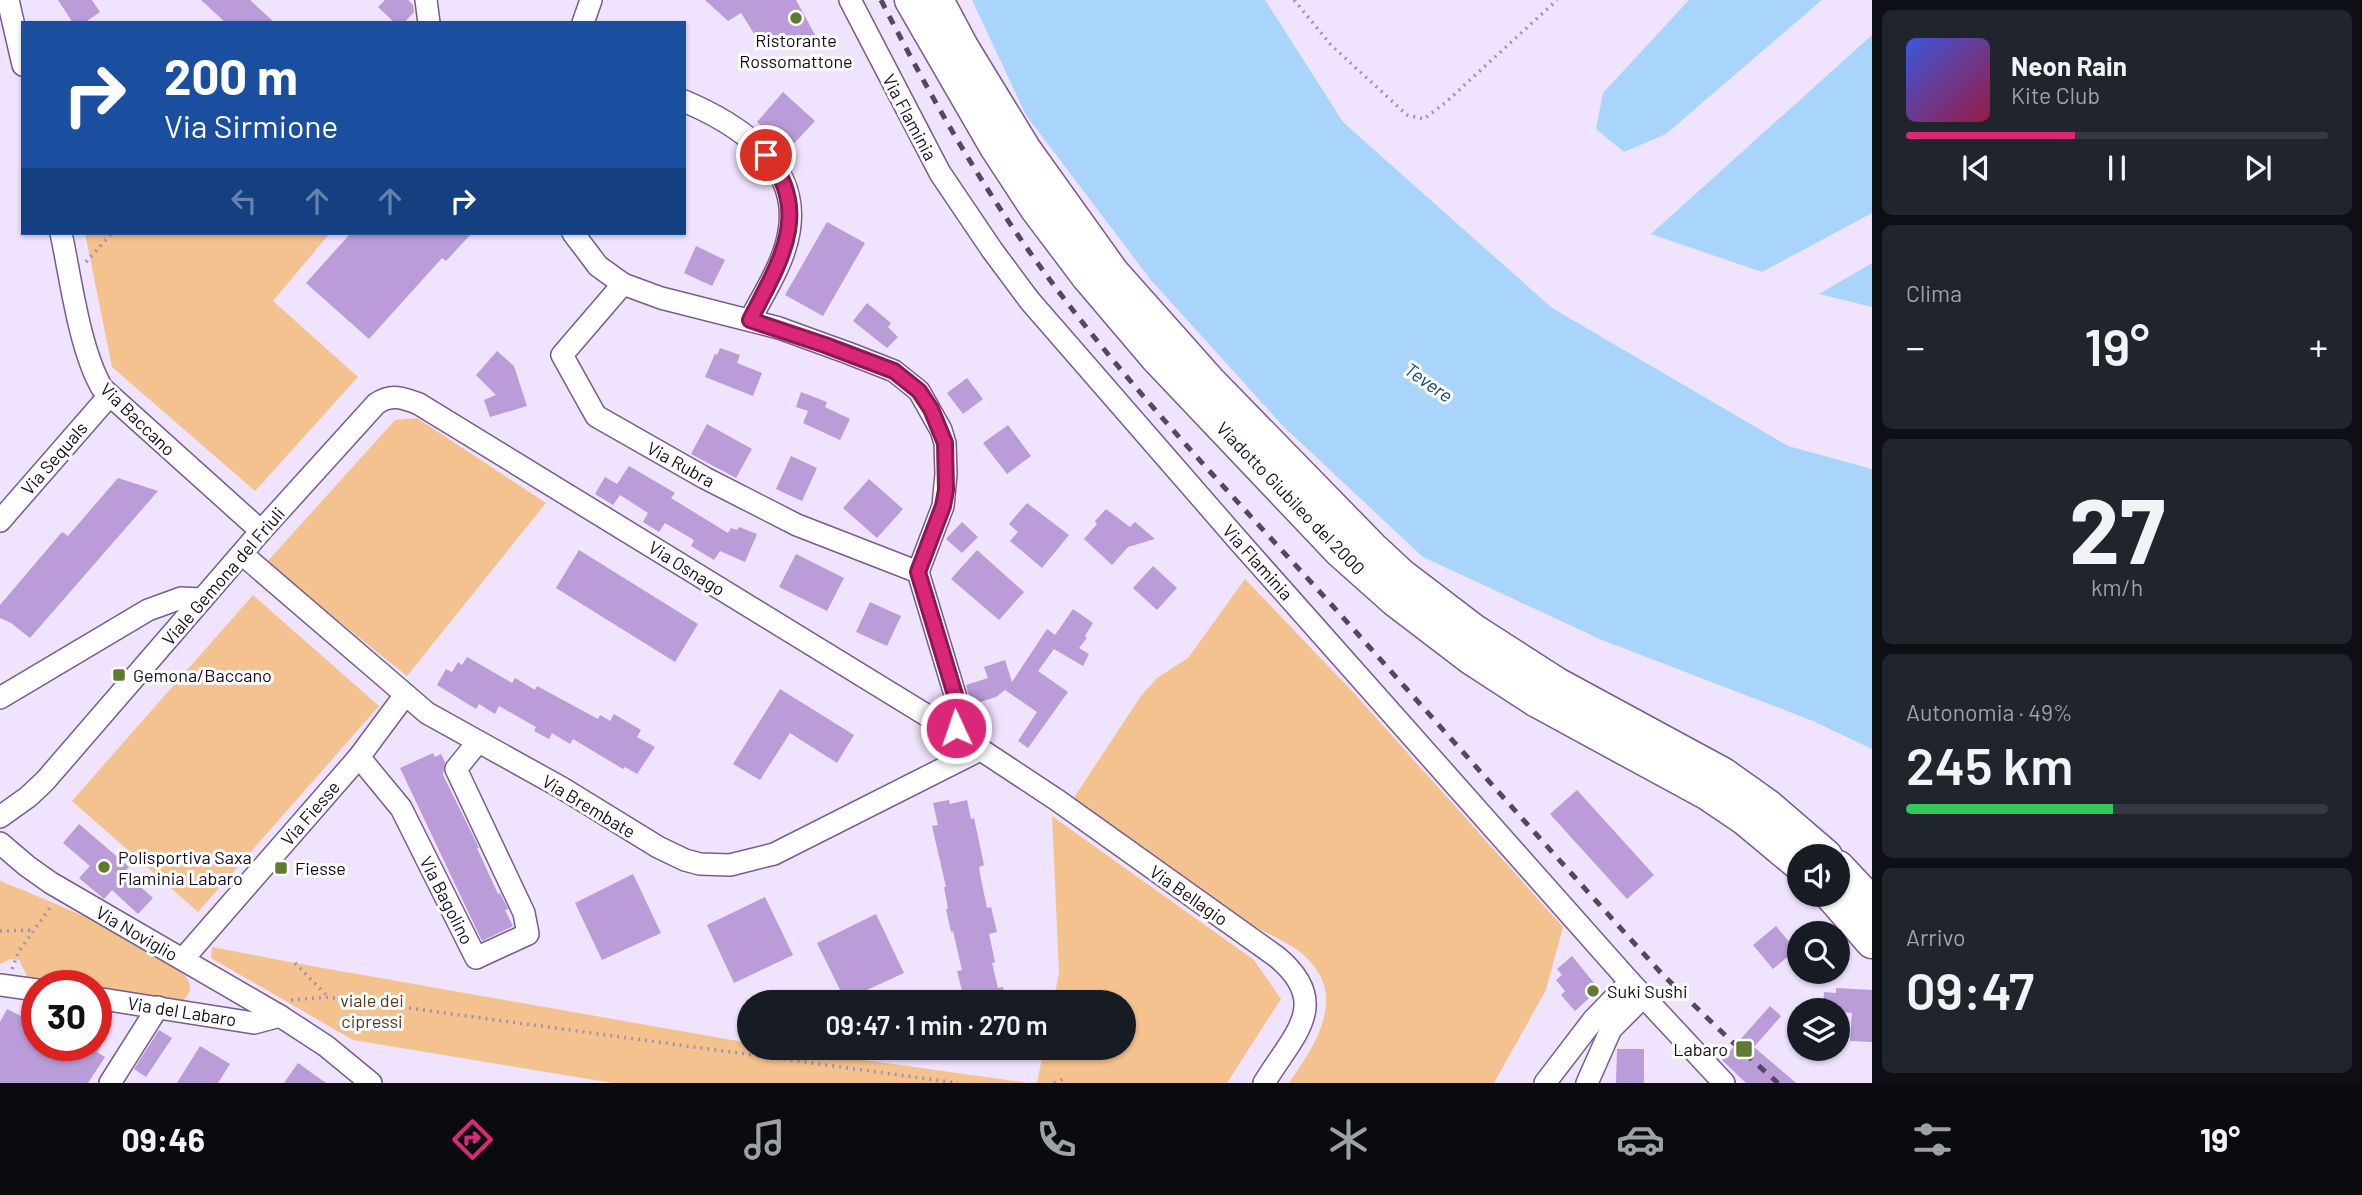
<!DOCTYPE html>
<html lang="it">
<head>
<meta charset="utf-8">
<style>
	body { margin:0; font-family:Barlow,sans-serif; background:#20242c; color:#f1f3f6; height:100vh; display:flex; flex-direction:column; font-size:26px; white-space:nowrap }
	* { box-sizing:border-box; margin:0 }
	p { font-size:23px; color:#9ea1a6 }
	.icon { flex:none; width:38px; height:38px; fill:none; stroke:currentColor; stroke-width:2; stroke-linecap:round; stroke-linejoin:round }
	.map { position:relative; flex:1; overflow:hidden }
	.drawer { display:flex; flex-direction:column; gap:10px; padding:10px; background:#0d0f14; width:490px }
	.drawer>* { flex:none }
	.hud { position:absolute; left:21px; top:21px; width:665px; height:214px; border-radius:0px; box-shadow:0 2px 5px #0004; background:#1a4fa0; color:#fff; overflow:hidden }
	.buttons { position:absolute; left:1787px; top:844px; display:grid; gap:14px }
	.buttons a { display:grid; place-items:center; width:63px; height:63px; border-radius:50%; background:#171b24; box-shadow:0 2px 5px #0004; font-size:35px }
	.speed { position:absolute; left:21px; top:970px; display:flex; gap:14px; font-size:35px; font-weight:700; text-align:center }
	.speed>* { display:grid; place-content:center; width:91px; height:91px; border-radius:50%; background:#171b24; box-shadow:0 2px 5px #0004; line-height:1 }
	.speed .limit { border:10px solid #d22; background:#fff; color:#111 }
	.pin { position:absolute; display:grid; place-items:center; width:60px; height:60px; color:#fff; margin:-30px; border:4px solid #fff; border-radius:50%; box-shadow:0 2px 7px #0007 }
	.me { position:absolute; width:77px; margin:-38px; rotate:357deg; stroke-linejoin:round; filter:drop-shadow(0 0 5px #0008) }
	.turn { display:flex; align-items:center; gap:24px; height:147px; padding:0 28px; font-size:32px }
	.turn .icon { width:91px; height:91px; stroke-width:2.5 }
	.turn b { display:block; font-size:49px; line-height:60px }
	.lanes { display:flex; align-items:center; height:66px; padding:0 28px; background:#0003; justify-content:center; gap:35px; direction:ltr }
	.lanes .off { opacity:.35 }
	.big { font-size:52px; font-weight:600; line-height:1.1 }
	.drawer .tile { flex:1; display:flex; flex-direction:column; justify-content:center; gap:10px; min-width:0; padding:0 24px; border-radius:10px; background:#20242c }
	.drawer .dial { align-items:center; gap:0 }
	.dial b { font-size:91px; line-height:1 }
	.song { display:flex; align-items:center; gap:21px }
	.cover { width:84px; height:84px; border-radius:10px; background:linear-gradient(135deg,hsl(230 70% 55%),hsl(340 70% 35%)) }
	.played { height:7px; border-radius:4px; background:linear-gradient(90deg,#db2777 40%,#363941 40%) }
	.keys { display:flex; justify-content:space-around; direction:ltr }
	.heat { display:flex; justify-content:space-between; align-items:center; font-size:38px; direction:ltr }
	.charge { height:10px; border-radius:5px; background:linear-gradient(90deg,#34c759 49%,#363941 0) }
	.trip { position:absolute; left:737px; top:990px; width:399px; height:70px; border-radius:35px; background:#171b24; box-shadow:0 2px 5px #0004; font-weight:600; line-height:70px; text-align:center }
	.menu { display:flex; height:112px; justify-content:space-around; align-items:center; background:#090b0e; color:#9ea1a6 }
	.menu .icon { width:49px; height:49px }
	.menu .selected { color:#db2777 }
	.menu b { font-size:32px; color:#f1f3f6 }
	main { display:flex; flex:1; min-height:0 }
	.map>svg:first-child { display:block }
	.green { fill:#f4c28f }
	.water { fill:#a9d4fc }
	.building { fill:#b99cd8 }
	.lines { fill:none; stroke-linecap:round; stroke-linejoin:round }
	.minor-casing { stroke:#775b92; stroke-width:24 }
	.highway-casing { stroke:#775b92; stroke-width:35 }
	.path { stroke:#9f94ac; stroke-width:3.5; stroke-dasharray:2 5; stroke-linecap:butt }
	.minor { stroke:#fff; stroke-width:21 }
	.highway { stroke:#fff; stroke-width:32 }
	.rail { stroke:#54485f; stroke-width:5; stroke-dasharray:9 9; stroke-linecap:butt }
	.route-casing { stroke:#8e194d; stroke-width:18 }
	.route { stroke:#db2777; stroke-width:12 }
	.poi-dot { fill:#5f7b2f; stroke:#fff; stroke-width:2.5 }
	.labels { text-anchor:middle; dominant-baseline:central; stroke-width:6; stroke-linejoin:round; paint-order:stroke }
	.poi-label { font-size:18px; fill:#150a1f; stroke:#fff; text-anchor:start }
	.street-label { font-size:18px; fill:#150a1f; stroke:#fff }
	.park-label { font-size:18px; fill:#563a1b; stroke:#fff }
	.water-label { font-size:19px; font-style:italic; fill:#0e4670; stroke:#fff }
</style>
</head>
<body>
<main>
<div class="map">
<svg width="1872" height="1083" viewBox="0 0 1872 1083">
	<rect width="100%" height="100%" fill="#efe3fd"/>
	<g class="green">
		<polygon points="85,233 330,233 273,301 358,377 255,491 112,367"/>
		<polygon points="417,418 546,503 407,676 266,563 395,420"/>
		<path d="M1245,579L1352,691L1563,927L1546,990L1494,1083H1289C1307,1057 1334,1019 1324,985C1321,973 1309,959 1299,951C1278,937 1254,928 1233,914C1179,879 1127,840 1074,803L1075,796L1141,696L1157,678L1188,658Z"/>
		<polygon points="253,595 379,706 198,912 72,801"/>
		<polygon points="1052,816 1254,960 1281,999 1227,1083 1037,1083 1044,1048 1124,1048 1124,1003 1053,1003 1059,973"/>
		<path d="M0,881C33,894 178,952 189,982C192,989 188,996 183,1001L96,992V985H42L30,982L19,960L11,959L0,964Z"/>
		<polygon points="212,947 295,963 749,1043 749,1048 779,1048 1028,1083 613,1083 353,1040 211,958"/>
	</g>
	<g class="water">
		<polygon points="972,0 1265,0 1343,122 1552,308 1788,446 1872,469 1872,749 1813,721 1602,640 1423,557 1284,427 1150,279 1026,115"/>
		<polygon points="1689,0 1822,0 1666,134 1624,152 1596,129 1603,93"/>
		<polygon points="1872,35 1872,213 1762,272 1651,234"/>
		<polygon points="1872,263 1872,307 1819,294"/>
	</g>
	<g class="building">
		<polygon points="58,0 92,0 100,12 84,23 73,23"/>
		<polygon points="201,0 250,0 275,23 226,23"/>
		<polygon points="385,0 408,0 413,5 414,12 404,23 395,23 378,7"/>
		<polygon points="705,0 796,0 819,42 755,35 741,13 728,21"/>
		<polygon points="783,92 815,121 788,150 757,122"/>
		<polygon points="827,222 865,243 823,316 785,295"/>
		<polygon points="351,233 472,233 446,261 442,258 369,339 306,283"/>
		<polygon points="696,246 725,260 712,286 684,273"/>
		<polygon points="867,303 891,323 888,327 898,337 887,348 853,321"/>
		<polygon points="720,348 740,355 737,363 762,373 753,396 705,377 715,354 717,355"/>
		<polygon points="497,351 514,366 527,406 490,417 484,400 496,395 476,375"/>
		<polygon points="967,378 983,399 963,414 947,393"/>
		<polygon points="801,392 827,402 825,407 850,419 840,440 803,423 808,411 796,407"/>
		<polygon points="707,424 752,449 736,478 691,454"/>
		<polygon points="1008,425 1031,456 1007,474 983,443"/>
		<polygon points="791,456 817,468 802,501 776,489"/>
		<polygon points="629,466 675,493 671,498 728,533 731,528 737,530 739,527 757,534 745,562 720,551 714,560 691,546 694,540 665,523 659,532 643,522 648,513 620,495 613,505 595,494 605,477 617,484"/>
		<polygon points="118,478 158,491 30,638 11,623 0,618 0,605 62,532 68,536"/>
		<polygon points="869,479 903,509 877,538 843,508"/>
		<polygon points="1027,503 1069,535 1042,568 1010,541 1018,532 1009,524"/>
		<polygon points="1106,509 1130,527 1135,522 1155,539 1128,547 1112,565 1084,539 1097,524 1095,521"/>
		<polygon points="962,522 978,537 962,553 946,539"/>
		<polygon points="579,550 698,624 675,662 556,588"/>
		<polygon points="977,550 1024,592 999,620 951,579"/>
		<polygon points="796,554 844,578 827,611 779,587"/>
		<polygon points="1153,566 1177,588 1157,610 1133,588"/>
		<polygon points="870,602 901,616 887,646 856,632"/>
		<polygon points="1073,609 1093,623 1085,636 1087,638 1079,648 1089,654 1083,666 1054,649 1038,671 1068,692 1028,748 1018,741 1037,712 1005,690 996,697 971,705 966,685 988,678 984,667 1005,660 1012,682 1047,629 1055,635"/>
		<polygon points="467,657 512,683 515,678 535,690 537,686 598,719 600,715 610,721 614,714 641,730 637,737 655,747 637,774 625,767 623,769 573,739 570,744 552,733 549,739 534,731 536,727 499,706 495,714 479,704 476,709 437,685 446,669 452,672 458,662 462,665"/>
		<polygon points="780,689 854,735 837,763 790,733 760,780 733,764"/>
		<polygon points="433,753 435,757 441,754 445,762 443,775 479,848 477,848 498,894 500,893 508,909 505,910 513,926 482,941 400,768"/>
		<polygon points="1577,790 1654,875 1627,899 1550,814"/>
		<polygon points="949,800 950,804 967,800 971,819 974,818 984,865 979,867 981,879 987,908 991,907 997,932 989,934 995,962 992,963 998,988 1003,987 1006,1003 960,1003 959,996 963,995 957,971 962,970 953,931 951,932 946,909 948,909 944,887 946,887 932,826 938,825 933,803"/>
		<polygon points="79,824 129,867 124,872 153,898 138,914 112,890 104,899 79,878 90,866 63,843"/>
		<polygon points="633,874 661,933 602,960 575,903"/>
		<polygon points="765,897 793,955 734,983 707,925"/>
		<polygon points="876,914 904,973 845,1000 817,943"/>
		<polygon points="1776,926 1796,950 1773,969 1753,945"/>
		<polygon points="1572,956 1599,989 1575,1011 1561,995 1565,991 1556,980 1562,975 1557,969"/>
		<polygon points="1836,988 1872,990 1872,1042 1850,1041 1852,1013 1823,1010 1824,992 1836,993"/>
		<polygon points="1770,1006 1781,1016 1754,1047 1796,1083 1746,1083 1722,1060"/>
		<polygon points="7,1009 37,1024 37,1045 102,1045 97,1052 105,1057 88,1083 0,1083 0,1022"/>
		<polygon points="159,1030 172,1038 146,1077 134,1069"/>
		<polygon points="200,1046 230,1064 218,1083 177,1083"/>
		<polygon points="1617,1049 1644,1049 1644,1083 1616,1083"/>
		<polygon points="298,1063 326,1083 284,1083"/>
	</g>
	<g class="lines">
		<defs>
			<g id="minor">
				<polyline points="8,0 23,65"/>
				<polyline points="426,0 429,23"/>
				<polyline points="850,0 940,173 992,250 1030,301 1237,539 1630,982 1724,1083"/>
				<polyline points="583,23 591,0"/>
				<path d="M684,101C738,124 801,164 789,232C784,263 764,293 750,320"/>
				<path d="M61,233C71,279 79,348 102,388L261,531"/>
				<polyline points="573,233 598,266 623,284"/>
				<polyline points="0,521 109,396"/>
				<polyline points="242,554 427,713 562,788 658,847 685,860 700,864 730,865 774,854 980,750"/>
				<polyline points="918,572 943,506 946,474 945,443 941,430 919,391 894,371 848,353 779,328 661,298 623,284 562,355 596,416 705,478 797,525 918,572 956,698 957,719 954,732"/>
				<polyline points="0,698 148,610 181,598 202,599"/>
				<polyline points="359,757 401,808 476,958 528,934 524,913 456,769 478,742"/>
				<path d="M0,817L28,797L45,781L261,531L376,404C391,393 404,398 419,404L954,732L1057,800L1277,957C1333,1004 1293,1035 1264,1083"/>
				<polyline points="0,843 27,866 51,883 280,1016 326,1046 371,1083"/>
				<polyline points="183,959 359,757 405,695"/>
				<polyline points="0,985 37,990"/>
				<polyline points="96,998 254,1023 280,1016"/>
				<polyline points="110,1083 158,1007"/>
				<polyline points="1545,1083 1594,1019 1630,982"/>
				<polyline points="1587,1083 1611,1029 1644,996"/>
			</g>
			<g id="highway">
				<polyline points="911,0 996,147 1036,208 1088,277 1156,357 1340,551 1395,600 1471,658 1537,701 1708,794 1745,819 1799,864"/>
				<polyline points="937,0 962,47 1025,150 1113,273 1209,381 1372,548 1401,575 1473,630 1557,684 1723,774 1768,806 1826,856"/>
				<polyline points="1838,867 1872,903"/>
				<polyline points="1830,894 1872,942"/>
			</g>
		</defs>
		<use href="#minor" class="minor-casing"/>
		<use href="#highway" class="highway-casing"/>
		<g class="path">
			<polyline points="1294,0 1331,45 1407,115 1424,119 1445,103 1557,0"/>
			<polyline points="86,262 112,233"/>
			<polyline points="0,931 35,930"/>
			<polyline points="295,963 328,997"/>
			<polyline points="12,969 19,951 52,905"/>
			<polyline points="291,1000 328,997 958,1083"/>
			<polyline points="1054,1083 1063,1079"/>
		</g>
		<use href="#minor" class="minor"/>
		<use href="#highway" class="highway"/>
		<path class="rail" d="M881,0C928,92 978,181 1039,265C1128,388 1237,500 1339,613C1447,734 1554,855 1663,975L1729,1039L1778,1083"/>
	</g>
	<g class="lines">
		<defs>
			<path id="route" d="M766,155C814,212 778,265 750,320L825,345L894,371L919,391L931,409L945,443L946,490L943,506L918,572L956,698L957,714L956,728"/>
		</defs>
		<use href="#route" class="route-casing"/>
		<use href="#route" class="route"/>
	</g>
	<g class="poi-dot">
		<circle cx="796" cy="18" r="7"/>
		<rect x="112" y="668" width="14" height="14" rx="3.5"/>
		<circle cx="104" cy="867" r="7"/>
		<rect x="274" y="861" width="14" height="14" rx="3.5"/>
		<circle cx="1593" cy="991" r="7"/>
		<rect x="1735" y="1040" width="18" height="18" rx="3.5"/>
	</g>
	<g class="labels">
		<g class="poi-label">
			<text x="796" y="40" text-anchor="middle">Ristorante<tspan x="796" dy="21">Rossomattone</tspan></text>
			<text x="133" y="675">Gemona/Baccano</text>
			<text x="118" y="857">Polisportiva Saxa<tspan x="118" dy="21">Flaminia Labaro</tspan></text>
			<text x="295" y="868">Fiesse</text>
			<text x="1607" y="991">Suki Sushi</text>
			<text x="1728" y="1049" text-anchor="end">Labaro</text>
		</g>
		<g class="street-label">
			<text transform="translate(910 117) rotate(62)">Via Flaminia</text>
			<text transform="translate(138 419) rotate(44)">Via Baccano</text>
			<text transform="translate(54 458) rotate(-49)">Via Sequals</text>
			<text transform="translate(681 464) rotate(29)">Via Rubra</text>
			<text transform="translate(1291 498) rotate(46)">Viadotto Giubileo del 2000</text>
			<text transform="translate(1258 562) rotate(48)">Via Flaminia</text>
			<text transform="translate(687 568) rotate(32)">Via Osnago</text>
			<text transform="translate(223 576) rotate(-49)">Viale Gemona del Friuli</text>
			<text transform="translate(589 806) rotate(31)">Via Brembate</text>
			<text transform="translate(310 813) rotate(-49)">Via Fiesse</text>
			<text transform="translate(1189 895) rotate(35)">Via Bellagio</text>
			<text transform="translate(447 900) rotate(63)">Via Bagolino</text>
			<text transform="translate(137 933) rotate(30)">Via Noviglio</text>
			<text transform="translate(182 1011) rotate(9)">Via del Labaro</text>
		</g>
		<g class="park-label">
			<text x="372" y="1000">viale dei<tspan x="372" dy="21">cipressi</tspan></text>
		</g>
		<g class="water-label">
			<text transform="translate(1429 382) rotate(35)">Tevere</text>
		</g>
	</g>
</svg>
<div class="buttons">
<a><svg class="icon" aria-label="sound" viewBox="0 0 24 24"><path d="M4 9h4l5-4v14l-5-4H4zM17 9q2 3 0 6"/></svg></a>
<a><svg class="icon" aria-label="search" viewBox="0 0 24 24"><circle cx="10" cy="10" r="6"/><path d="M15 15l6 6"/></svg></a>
<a><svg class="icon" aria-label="layers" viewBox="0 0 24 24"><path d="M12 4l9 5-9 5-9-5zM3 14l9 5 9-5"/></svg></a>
</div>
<div class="speed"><div class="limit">30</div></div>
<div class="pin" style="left:766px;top:155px;background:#d93025"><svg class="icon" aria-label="arrive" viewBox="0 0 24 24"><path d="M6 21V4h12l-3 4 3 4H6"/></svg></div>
<svg class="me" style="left:956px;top:728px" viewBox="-20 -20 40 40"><circle r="17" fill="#db2777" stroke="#fff" stroke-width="3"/><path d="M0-11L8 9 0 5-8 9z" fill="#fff"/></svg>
<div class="trip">09:47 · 1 min · 270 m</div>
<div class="hud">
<div class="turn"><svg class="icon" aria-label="right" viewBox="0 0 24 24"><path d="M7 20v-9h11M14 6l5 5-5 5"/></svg><div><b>200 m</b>Via Sirmione</div></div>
<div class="lanes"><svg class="icon off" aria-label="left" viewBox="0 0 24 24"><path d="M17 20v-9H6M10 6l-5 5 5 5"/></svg><svg class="icon off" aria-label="ahead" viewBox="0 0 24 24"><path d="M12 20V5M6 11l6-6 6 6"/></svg><svg class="icon off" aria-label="ahead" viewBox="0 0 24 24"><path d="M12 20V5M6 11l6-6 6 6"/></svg><svg class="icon" aria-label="right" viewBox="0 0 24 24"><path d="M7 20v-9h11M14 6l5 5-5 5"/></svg></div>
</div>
</div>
<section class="drawer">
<div class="tile">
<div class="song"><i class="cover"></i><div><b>Neon Rain</b><p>Kite Club</p></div></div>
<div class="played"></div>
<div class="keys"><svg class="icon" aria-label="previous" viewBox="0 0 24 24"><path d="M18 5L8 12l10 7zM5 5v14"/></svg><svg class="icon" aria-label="pause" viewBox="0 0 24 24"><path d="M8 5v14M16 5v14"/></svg><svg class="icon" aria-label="next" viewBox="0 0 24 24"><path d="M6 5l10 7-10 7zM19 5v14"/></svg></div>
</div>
<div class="tile"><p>Clima</p>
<div class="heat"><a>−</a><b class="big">19°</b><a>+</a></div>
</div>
<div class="tile dial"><b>27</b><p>km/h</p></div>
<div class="tile"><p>Autonomia · 49%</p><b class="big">245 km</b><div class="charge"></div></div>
<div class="tile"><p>Arrivo</p><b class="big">09:47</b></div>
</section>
</main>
<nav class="menu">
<b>09:46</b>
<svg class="icon selected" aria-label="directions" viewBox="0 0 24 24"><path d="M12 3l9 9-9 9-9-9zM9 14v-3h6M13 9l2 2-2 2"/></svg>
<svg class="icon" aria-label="music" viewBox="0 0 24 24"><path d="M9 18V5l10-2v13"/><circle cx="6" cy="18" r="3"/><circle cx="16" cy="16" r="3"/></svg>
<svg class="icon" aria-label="phone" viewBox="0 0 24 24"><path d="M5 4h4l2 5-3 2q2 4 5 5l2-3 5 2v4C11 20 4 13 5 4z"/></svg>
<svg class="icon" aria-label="climate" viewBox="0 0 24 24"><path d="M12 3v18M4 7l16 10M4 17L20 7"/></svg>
<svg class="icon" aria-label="car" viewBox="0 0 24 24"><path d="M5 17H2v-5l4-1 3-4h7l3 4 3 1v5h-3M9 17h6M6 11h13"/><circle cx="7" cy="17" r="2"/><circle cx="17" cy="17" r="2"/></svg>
<svg class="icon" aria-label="filters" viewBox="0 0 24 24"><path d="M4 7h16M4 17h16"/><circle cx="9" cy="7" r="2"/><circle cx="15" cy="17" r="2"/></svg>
<b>19°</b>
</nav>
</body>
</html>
